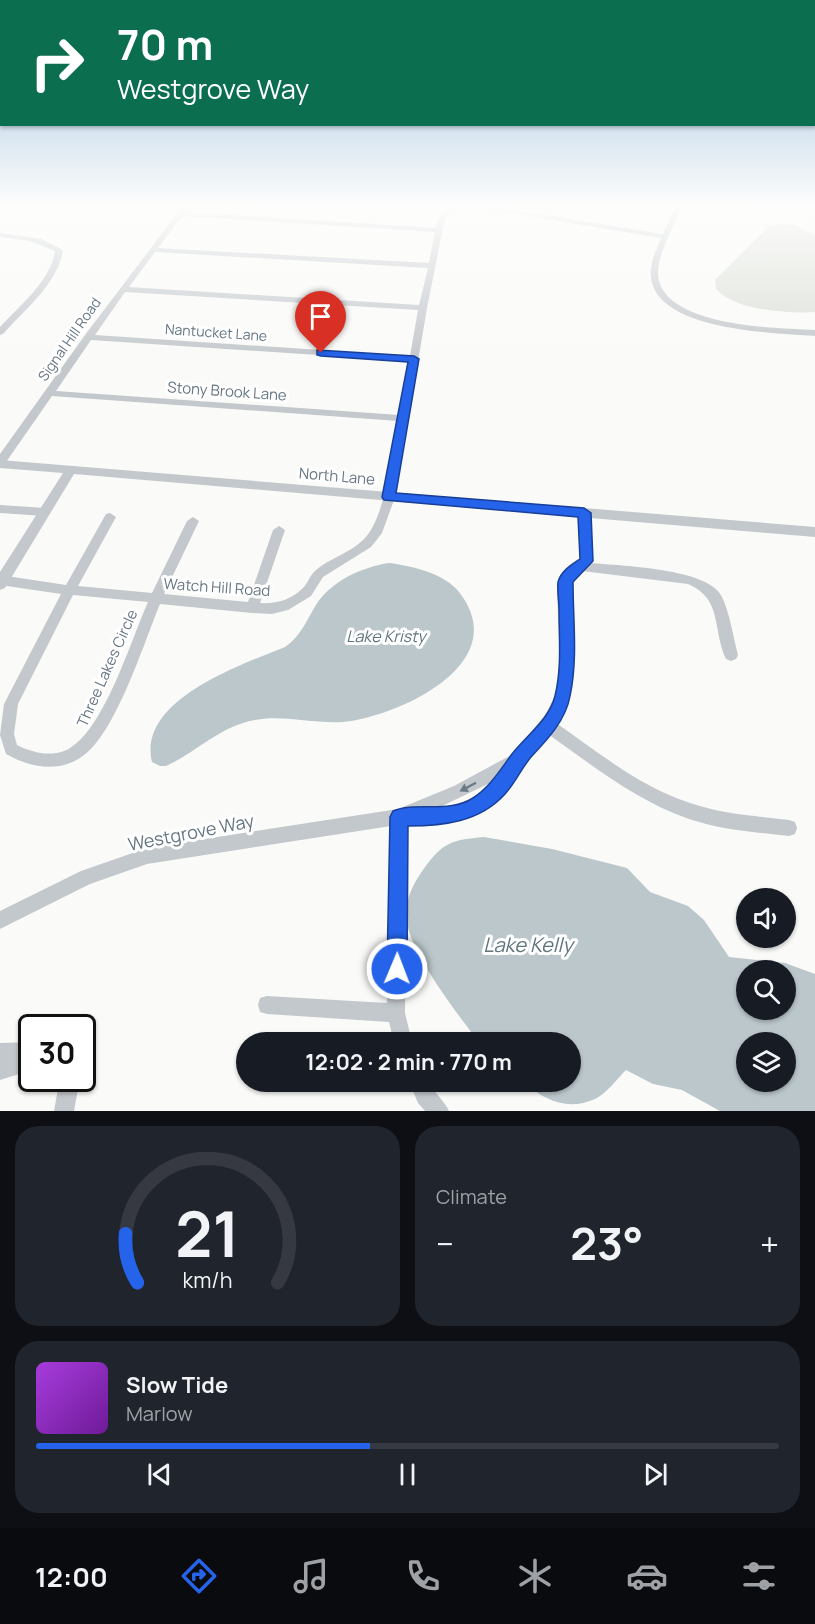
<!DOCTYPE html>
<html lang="en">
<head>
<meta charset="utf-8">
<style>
	body { margin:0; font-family:Manrope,sans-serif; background:#20242c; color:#f1f3f6; height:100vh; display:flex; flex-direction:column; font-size:22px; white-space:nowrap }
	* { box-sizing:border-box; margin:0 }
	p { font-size:20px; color:#9ea1a6 }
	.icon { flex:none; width:33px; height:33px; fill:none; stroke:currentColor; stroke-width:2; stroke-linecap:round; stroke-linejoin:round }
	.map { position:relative; height:1111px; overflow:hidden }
	.sheet { display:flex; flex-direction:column; gap:15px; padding:15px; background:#0d0f14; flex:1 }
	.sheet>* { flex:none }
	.top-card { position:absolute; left:0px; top:0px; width:816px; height:126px; box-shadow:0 2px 4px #0004; background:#0b6e4f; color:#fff; overflow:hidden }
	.fabs { position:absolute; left:736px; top:888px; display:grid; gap:12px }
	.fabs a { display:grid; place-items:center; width:60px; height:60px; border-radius:50%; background:#171b24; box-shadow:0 2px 4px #0004; font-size:30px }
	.speed { position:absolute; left:18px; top:1014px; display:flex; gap:12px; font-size:30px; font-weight:700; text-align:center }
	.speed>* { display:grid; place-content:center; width:78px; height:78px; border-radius:50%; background:#171b24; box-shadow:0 2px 4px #0004; line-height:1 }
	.speed .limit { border:3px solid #111; border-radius:9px; background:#fff; color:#111 }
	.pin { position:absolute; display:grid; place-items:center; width:51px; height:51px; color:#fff; margin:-62px -26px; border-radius:50% 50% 50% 0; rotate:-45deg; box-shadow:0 0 6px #0007 }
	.pin .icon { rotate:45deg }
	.me { position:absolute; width:66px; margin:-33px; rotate:1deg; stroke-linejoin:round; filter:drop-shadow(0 0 4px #0008) }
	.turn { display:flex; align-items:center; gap:21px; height:126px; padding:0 18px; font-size:27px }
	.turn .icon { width:78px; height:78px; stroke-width:2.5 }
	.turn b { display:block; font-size:42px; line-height:51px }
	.big { font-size:45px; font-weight:700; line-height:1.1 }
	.sheet .widget { flex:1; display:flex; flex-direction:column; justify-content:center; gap:9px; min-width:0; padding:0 21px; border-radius:24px; background:#20242c }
	.sheet .dial { align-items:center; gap:0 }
	.dial svg { height:156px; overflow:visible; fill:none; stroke:#363941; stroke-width:7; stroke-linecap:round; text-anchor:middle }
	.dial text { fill:#f1f3f6; stroke:none }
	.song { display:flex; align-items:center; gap:18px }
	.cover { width:72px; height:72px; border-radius:9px; background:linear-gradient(135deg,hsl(280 70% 55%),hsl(280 70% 35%)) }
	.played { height:6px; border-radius:3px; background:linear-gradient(90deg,#2563eb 45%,#363941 45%) }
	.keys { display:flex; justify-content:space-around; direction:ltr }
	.heat { display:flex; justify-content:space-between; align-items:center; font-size:33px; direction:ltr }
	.sheet .tiles { flex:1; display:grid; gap:15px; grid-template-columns:1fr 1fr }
	.widget:last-child { grid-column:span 2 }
	.trip { position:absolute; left:236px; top:1032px; width:345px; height:60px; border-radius:30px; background:#171b24; box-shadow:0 2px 4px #0004; font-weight:700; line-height:60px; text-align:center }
	.menu { display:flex; height:96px; justify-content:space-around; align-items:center; background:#090b0e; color:#9ea1a6 }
	.menu .icon { width:42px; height:42px }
	.menu .selected { color:#2563eb }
	.menu b { font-size:27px; color:#f1f3f6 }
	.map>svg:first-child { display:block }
	.green { fill:#dadfd7 }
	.water { fill:#bbc7cb; fill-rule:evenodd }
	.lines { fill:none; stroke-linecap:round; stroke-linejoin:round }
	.minor { fill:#c3c8cc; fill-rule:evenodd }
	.tertiary { fill:#c3c8cc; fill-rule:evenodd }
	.oneway { fill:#6a7a87 }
	.route { fill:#2563eb; stroke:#184099; stroke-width:1.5 }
	.labels { text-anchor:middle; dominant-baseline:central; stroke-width:6; stroke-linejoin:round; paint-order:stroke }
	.far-street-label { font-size:14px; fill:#657683; stroke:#fff }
	.street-label { font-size:15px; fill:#657683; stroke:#fff }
	.water-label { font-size:16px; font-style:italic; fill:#60757c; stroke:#fff }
	.near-street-label { font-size:18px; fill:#657683; stroke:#fff }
	.near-water-label { font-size:20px; font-style:italic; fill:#60757c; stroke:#fff }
</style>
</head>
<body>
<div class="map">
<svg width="815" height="1111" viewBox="0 0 815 1111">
	<rect width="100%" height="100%" fill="#fafaf8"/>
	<path class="green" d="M780,224L795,225L815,235V312C788,314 734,310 716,289L715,280L768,227Z"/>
	<g class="water">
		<path d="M389,563C412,566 444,573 459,592C513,661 407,712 351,721C320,726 284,714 255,720C220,726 197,752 166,766H160L152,762C137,700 241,665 285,647C301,636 306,621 316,605C331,581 362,567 389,563Z"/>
		<path d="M484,837L552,849L627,868L650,892L688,906L704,920L729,957L785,963L815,974V1111H720L682,1090L653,1084L626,1070C617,1079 607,1093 595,1099C568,1111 545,1101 524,1082H570V1042H479C458,1015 407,949 406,916C406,898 413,884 423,870C443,842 451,840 484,837ZM747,970H786V1010H747ZM747,1042H786V1082H747Z"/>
	</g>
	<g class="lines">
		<g class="minor">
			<path d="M182,207H188L185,212L436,228C441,208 452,206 470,207L449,213L445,218L427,308L395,497L382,533L371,547L323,577L311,596L288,610L272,614L252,613L160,604C144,642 115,737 80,758C56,773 29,767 6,754L0,735L4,704L61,594L0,585V575L66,585L106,514L110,513L116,517L78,586L152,593L187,521L193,517L199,521L164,594L248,602L273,530L279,526L285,530L260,603C276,604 291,600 303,588C308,583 310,575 316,570C330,558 350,553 363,540C386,519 392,451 398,421L52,396L4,465L0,466V454L85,335ZM182,216L435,232L429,263L158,248ZM155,252L428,268L419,305L129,287ZM125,292L418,310L410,356L95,335ZM91,340L409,361L399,415L56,391ZM73,595L148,602C131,640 105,727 70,748C55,758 32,753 17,745L14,734L18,704Z"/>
			<path d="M482,207H496L663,234L675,207H681C675,226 653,260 659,281C672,327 776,328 815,330V336C775,333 658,331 651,278C649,265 656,250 661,238L485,209Z"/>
			<path d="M0,233L41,239L63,250C58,284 24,310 3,334L0,335V327C20,305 50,282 55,251L30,241L0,237Z"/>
			<polygon points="0,505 45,508 51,512 45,516 0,513"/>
			<path d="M584,509L590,513L591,563C621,566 709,568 722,597C730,614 733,636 738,655L736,659L731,661L726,659C712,629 723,599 688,584L582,571C558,588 575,644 574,670C573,690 566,707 556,723C598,752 640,787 690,803C722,814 756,816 789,820L795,822L797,828L795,834L789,836C756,832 721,830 689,819C637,801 593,766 548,734C499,795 493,825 407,825L405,1013L412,1042H394L389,1022L267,1014L260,1012L258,1005L260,998L267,996L387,1003L391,826L147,864L90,884L0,929V911L81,871L147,848L398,809L454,786L513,754L545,715L554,698L558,685L560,660L557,594C560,577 566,569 580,559L578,513ZM492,782C476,799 460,806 436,809Z"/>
			<polygon points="32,1042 32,1070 0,1080 0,1043"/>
			<polygon points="60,1078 80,1078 74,1111 54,1111"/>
			<path d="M409,1082H429C434,1093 444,1100 449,1111H425L418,1103Z"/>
		</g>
		<polygon class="tertiary" points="0,460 815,527 815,537 74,474 5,588 0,590 0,572 63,473 0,468"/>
	</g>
	<defs><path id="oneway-solid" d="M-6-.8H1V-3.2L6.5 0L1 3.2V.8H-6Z" transform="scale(1.5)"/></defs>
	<use class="oneway" href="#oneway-solid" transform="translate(468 787) rotate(152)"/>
	<linearGradient id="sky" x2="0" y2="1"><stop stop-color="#96bcdc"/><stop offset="0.57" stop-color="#fdfdfc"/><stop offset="1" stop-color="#fdfdfc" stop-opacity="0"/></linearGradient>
	<rect width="815" height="362" fill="url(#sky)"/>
	<path class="route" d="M317,350L414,356L419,359L396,493L584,508L591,513L593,561L573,582C573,619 578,659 570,696C566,720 547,740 531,757C521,769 515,783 505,794C480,822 443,826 408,826L407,969L404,976L397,979L390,976L387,969L390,817L393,811C416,801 448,814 473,798C490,787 500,770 512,754C527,735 549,720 555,696C562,667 559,638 559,609C559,601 557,590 558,582C561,571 571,565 580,559L578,517L384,500L382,497L408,362L321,356L317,355Z"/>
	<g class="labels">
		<g class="far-street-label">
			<text transform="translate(216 332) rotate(4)">Nantucket Lane</text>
			<text transform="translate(69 339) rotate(-55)">Signal Hill Road</text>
		</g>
		<g class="street-label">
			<text transform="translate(227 391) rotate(4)">Stony Brook Lane</text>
			<text transform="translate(337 476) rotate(5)">North Lane</text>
			<text transform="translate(217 587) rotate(4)">Watch Hill Road</text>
			<text transform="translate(107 668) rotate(-66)">Three Lakes Circle</text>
		</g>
		<g class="water-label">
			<text x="386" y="636">Lake Kristy</text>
		</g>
		<g class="near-street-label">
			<text transform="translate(191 832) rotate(-11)">Westgrove Way</text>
		</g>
		<g class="near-water-label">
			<text x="528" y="944">Lake Kelly</text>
		</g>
	</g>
</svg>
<div class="fabs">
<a><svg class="icon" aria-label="sound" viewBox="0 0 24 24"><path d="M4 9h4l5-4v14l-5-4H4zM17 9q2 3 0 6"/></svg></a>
<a><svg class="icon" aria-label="search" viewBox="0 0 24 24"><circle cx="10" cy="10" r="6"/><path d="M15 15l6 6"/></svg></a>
<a><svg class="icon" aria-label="layers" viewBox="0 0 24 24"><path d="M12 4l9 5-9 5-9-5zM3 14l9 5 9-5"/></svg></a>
</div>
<div class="speed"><div class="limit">30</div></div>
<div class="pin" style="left:321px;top:353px;background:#d93025"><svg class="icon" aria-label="arrive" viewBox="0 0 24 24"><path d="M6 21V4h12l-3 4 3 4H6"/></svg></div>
<svg class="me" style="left:397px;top:969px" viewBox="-20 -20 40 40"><circle r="17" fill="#2563eb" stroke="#fff" stroke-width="3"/><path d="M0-11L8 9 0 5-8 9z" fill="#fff"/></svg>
<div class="trip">12:02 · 2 min · 770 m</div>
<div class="top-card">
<div class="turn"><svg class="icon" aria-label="right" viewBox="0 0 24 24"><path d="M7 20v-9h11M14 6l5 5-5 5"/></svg><div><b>70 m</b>Westgrove Way</div></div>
</div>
</div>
<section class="sheet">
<div class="tiles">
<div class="widget dial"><svg viewBox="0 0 100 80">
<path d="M14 69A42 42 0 1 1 86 69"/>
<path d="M14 69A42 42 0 0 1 8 44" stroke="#2563eb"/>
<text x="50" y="56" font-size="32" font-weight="700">21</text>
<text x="50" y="72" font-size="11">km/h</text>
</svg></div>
<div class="widget"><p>Climate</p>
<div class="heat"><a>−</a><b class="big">23°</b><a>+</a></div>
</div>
<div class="widget">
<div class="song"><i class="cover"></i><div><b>Slow Tide</b><p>Marlow</p></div></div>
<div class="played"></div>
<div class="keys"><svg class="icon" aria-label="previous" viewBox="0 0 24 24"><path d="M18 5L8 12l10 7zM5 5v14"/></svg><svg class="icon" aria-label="pause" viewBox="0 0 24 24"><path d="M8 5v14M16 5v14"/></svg><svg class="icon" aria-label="next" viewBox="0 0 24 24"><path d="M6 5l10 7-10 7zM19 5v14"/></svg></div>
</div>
</div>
</section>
<nav class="menu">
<b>12:00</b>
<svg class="icon selected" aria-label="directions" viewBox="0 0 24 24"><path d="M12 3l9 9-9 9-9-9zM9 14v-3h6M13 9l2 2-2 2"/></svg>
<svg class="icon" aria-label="music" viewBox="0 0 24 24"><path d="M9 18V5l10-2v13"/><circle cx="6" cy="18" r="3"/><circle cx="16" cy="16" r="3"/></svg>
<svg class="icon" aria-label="phone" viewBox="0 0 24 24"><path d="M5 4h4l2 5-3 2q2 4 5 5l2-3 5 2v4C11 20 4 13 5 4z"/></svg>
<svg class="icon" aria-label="climate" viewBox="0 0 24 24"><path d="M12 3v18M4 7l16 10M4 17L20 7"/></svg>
<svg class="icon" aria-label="car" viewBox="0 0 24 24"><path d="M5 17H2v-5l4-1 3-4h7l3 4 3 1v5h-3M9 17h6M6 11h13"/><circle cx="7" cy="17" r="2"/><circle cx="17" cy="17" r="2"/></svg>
<svg class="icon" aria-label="filters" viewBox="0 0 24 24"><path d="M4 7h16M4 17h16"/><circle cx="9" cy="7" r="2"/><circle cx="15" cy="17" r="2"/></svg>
</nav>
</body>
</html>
